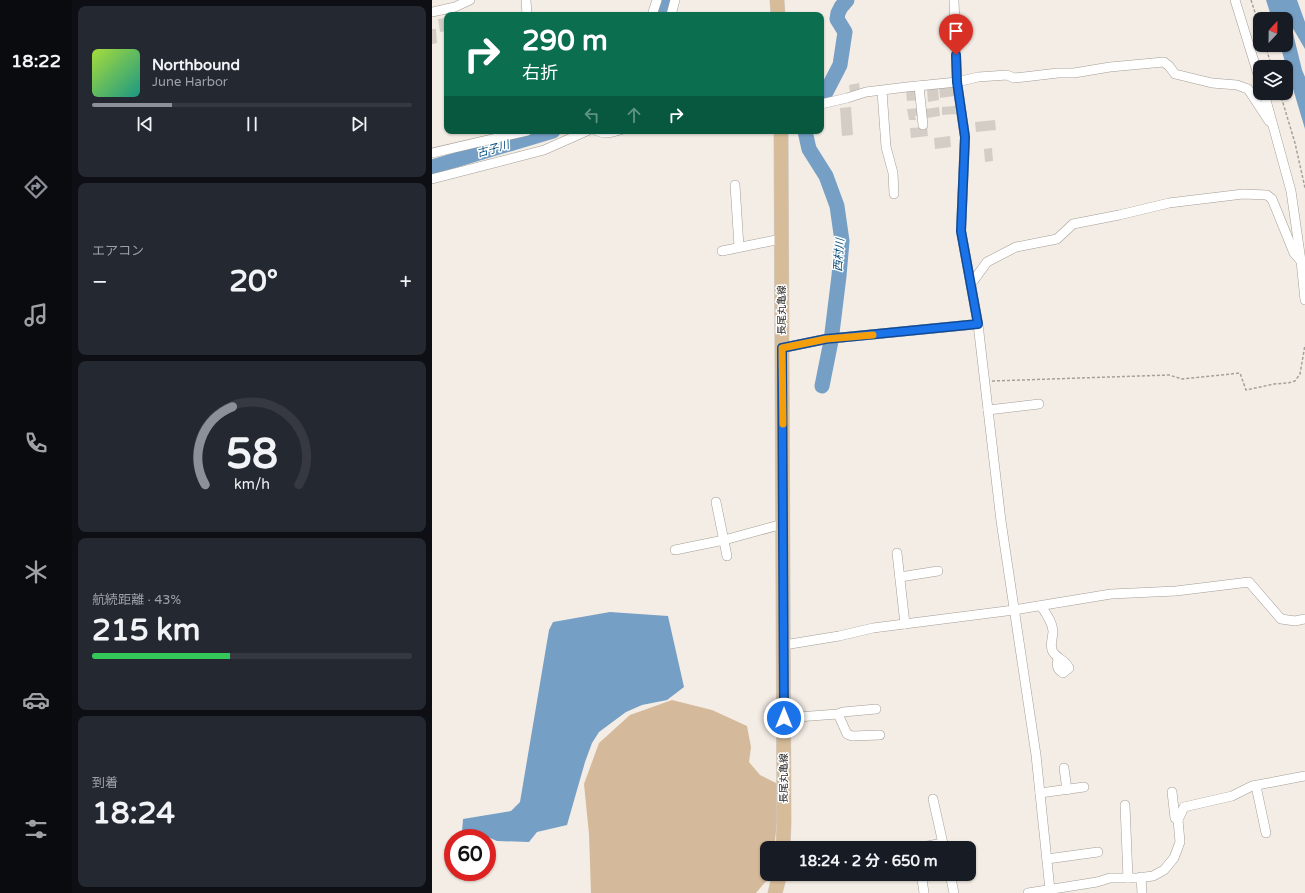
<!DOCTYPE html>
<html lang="ja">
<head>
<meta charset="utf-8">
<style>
	body { margin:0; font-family:"Varela Round","Noto Sans JP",sans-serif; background:#242831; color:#f1f3f6; height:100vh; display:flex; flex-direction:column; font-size:15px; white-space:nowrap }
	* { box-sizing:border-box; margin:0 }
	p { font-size:13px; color:#9ea1a6 }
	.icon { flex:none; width:22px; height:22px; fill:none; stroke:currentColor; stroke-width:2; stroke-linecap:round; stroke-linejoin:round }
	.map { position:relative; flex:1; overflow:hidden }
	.drawer { display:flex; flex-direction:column; gap:6px; padding:6px; background:#0d0f14; width:360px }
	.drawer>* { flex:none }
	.guide { position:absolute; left:12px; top:12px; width:380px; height:122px; border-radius:8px; box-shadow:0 1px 3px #0004; background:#0b6e4f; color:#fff; overflow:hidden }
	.needle { width:26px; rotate:22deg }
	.tools { position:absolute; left:821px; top:12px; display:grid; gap:8px }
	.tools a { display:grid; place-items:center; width:40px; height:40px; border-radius:8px; background:#171b24; box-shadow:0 1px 3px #0004; font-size:20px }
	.speed { position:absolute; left:12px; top:829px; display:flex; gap:8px; font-size:20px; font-weight:700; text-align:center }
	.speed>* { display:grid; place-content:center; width:52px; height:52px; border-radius:50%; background:#171b24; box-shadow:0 1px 3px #0004; line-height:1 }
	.speed .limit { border:6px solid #d22; background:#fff; color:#111 }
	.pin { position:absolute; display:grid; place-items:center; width:34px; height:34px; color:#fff; margin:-41px -17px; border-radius:50% 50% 50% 0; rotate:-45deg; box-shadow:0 0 4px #0007 }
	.pin .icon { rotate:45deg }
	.me { position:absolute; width:44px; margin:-22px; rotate:0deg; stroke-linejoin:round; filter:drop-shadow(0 0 3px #0008) }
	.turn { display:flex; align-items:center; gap:14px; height:84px; padding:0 12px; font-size:18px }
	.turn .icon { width:52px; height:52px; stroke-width:2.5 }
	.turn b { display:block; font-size:28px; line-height:34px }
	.lanes { display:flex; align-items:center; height:38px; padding:0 12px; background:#0003; justify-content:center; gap:20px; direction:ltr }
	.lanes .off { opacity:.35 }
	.big { font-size:30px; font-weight:700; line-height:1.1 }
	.drawer .card { flex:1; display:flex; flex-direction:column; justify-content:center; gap:6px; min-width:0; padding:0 14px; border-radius:8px; background:#242831 }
	.drawer .dial { align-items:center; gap:0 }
	.dial svg { height:104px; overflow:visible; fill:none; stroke:#363941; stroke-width:7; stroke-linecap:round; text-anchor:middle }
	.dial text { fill:#f1f3f6; stroke:none }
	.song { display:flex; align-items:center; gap:12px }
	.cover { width:48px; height:48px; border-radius:6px; background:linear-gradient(135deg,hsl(80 70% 55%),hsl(170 70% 35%)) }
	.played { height:4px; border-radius:2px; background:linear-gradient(90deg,#8c9099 25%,#363941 25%) }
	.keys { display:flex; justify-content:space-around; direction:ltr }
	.heat { display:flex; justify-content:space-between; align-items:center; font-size:22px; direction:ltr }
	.charge { height:6px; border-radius:3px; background:linear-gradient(90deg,#34c759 43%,#363941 0) }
	.trip { position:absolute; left:328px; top:841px; width:216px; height:40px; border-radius:8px; background:#171b24; box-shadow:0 1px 3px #0004; font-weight:700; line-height:40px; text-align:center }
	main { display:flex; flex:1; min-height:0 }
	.tabs { display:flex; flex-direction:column; width:72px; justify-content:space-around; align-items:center; background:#090b0e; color:#9ea1a6 }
	.tabs .icon { width:28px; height:28px }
	.tabs .on { color:#8c9099 }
	.tabs b { font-size:18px; color:#f1f3f6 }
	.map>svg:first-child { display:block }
	.green { fill:#d4b99a }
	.water { fill:#759fc5 }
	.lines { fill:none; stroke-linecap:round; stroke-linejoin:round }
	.river { stroke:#759fc5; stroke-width:15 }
	.building { fill:#d3cdc5 }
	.lane-casing { stroke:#a39d95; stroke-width:5.5 }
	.street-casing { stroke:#a39d95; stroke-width:10 }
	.primary-casing { stroke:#cccccb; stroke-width:15 }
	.path { stroke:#a5a09a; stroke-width:1.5; stroke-dasharray:3 2; stroke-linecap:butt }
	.lane { stroke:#fff; stroke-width:4.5 }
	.street { stroke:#fff; stroke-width:9 }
	.primary { stroke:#d7bc9a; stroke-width:14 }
	.route-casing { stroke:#114b97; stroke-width:10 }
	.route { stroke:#1a73e8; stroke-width:7 }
	.slow { stroke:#f59e0b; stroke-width:7 }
	.labels { text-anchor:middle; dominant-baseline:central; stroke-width:3; stroke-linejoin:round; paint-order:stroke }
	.street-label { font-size:10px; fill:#2c2a27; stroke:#fff }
	.water-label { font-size:11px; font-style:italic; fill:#054d7d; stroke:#fff }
</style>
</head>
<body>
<main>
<nav class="tabs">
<b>18:22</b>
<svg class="icon on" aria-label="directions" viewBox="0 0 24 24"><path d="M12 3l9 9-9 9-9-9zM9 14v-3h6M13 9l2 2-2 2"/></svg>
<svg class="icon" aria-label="music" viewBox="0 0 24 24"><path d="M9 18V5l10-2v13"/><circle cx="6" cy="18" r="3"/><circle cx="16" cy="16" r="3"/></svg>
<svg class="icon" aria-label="phone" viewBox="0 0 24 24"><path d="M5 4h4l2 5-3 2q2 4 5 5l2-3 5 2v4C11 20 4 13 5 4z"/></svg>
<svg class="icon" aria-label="climate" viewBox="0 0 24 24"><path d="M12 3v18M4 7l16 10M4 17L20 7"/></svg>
<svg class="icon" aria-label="car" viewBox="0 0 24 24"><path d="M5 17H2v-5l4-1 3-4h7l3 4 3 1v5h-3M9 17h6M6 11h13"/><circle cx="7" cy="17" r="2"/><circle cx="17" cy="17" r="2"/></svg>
<svg class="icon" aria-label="filters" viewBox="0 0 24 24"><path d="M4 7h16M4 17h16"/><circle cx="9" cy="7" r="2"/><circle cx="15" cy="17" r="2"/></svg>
</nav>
<section class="drawer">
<div class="card">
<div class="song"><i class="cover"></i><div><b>Northbound</b><p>June Harbor</p></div></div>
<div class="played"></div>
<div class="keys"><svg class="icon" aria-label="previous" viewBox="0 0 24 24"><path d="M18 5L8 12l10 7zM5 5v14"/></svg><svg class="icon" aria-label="pause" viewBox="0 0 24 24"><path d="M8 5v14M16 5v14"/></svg><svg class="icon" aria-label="next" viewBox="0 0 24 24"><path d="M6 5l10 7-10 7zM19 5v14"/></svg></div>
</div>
<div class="card"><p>エアコン</p>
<div class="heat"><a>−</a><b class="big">20°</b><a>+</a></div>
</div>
<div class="card dial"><svg viewBox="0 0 100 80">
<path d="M14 69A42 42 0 1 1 86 69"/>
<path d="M14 69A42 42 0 0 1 35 9" stroke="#8c9099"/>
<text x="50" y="56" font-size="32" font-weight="700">58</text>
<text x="50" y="72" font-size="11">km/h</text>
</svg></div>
<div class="card"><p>航続距離 · 43%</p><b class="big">215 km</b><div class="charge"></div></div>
<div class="card"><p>到着</p><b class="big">18:24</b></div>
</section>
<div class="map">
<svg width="873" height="893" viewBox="0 0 873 893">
	<rect width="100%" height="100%" fill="#f4ede5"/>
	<polygon class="green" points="240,700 280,710 315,726 319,747 317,762 328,775 346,784 347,807 342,848 335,848 335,874 337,874 335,880 324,893 159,893 157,834 152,784 167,743 198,715"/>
	<g class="water">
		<polygon points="834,0 865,0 873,22 873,49 859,25 870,70 873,77 873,129 848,45 854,45 854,19 840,19"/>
		<polygon points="178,612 236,616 252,687 235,700 210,705 194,712 167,732 160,743 153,762 135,825 105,832 97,842 65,841 49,834 30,832 31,819 79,811 88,802 117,630 121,622"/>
	</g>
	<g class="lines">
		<g class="river">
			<polyline points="229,15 232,0"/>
			<polyline points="389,98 393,94 408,65 413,32 405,19 406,13 409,7 415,0"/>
			<polyline points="373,131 377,149 394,176 405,206 410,241 407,276 399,341 390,386"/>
			<polyline points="0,167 121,131"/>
		</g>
	</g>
	<g class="building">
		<polygon points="15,18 15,31 8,32 6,19"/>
		<polygon points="0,29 4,29 5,43 0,44"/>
		<polygon points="427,83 428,91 418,93 417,85"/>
		<polygon points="522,85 523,96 508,98 507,86"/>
		<polygon points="506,88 507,100 496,102 495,89"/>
		<polygon points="487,90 488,100 475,101 474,91"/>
		<polygon points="523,106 524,114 510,115 510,107"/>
		<polygon points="419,107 421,135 410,136 408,108"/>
		<polygon points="507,107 508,116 495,118 494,109"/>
		<polygon points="489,108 490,115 483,116 484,120 477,120 475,109"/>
		<polygon points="563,120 564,130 544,132 543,122"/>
		<polygon points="495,127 496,136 479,138 478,128"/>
		<polygon points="518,136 519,147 503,149 502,138"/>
		<polygon points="560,148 561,161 553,162 552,149"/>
	</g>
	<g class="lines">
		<defs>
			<path id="lane" d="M161,131C172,138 180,135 192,131"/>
			<g id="street">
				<polyline points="94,0 95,15"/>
				<polyline points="522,0 525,82 533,137 529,231 546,324 569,521 604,755 618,890 617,893"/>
				<polyline points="803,0 828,81"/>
				<polyline points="0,12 23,7 38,0"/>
				<polyline points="220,15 225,0"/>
				<polyline points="239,15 243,0"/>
				<polyline points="487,86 491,125"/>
				<polyline points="450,91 454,147 461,173 462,194"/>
				<polyline points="832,93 859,191 869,261 873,300"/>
				<polyline points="389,104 415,98 434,92 475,87 525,82 546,77 575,75 582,78 592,77 626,73 642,73 678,67 732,62 737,66 743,74 780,83 805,85 816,89 837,121 840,123"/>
				<polyline points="0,153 95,131"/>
				<polyline points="0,179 112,150 155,131"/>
				<polyline points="303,185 307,247"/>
				<polyline points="290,251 349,239"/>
				<polyline points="539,284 555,262 584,247 625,239 641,224 687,215 737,203 811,194 835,195 840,199 862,253 869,261"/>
				<polyline points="350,348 394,339 546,324"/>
				<polyline points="556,410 607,404"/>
				<polyline points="284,502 295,556"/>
				<polyline points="243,550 292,540 351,524"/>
				<polyline points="465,553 473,624"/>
				<polyline points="468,577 506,571"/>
				<path d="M609,606C614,614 620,621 621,631C621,637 618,643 620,650C624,659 633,659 637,668L631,673C624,669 625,665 626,658"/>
				<polyline points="352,645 407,636 441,628 582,610 679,594 744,591 817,582 849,619 863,621 873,619"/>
				<polyline points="406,714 415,734 420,736 448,735"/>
				<polyline points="352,718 406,714 411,712 444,709"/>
				<polyline points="632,768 635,790"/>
				<polyline points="824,786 834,833"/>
				<polyline points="740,792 743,818 746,820"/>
				<polyline points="608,793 652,787"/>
				<polyline points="501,799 512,848"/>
				<polyline points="693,805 696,878"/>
				<polyline points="485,848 511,843"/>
				<polyline points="615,859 666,852"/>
				<polyline points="518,874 522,893"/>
				<polyline points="709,877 710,893"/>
				<polyline points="490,879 492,893"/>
				<polyline points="596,893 665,882 678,878 705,878 721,876 732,870 742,858 748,842 746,820 752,807 800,796 820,786 873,776"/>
			</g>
			<g id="primary">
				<polyline points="345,0 346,15"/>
				<polyline points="349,131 352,823 351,848"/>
				<polyline points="343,893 348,874"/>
			</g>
		</defs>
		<use href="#lane" class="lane-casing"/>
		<use href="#street" class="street-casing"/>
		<use href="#primary" class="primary-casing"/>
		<g class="path">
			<polyline points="819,0 828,28"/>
			<polyline points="833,45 840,67"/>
			<polyline points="848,93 863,143 873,188"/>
			<polyline points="560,381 737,375 750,379 808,373 814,390 842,384 856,383 863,381 868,374 873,345"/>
		</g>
		<use href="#lane" class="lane"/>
		<use href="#street" class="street"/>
		<use href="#primary" class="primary"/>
	</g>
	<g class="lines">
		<defs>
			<polyline id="route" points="352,718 350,348 394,339 546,324 529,231 533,137 525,82 524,55"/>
		</defs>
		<use href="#route" class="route-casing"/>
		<use href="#route" class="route"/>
		<polyline class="slow" points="351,424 350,348 394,339 441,335"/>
	</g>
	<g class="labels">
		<g class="street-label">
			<text transform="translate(350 310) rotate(-90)">長尾丸亀線</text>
			<text transform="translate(352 778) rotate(-90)">長尾丸亀線</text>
		</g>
		<g class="water-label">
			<text transform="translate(61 149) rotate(-16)">古子川</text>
			<text transform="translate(407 255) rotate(-86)">西村川</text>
		</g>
	</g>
</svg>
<div class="tools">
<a><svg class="needle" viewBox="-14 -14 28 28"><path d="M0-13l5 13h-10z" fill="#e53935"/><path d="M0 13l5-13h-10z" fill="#9ea1a6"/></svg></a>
<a><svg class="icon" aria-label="layers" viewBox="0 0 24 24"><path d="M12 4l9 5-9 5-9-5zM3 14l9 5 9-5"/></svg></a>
</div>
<div class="speed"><div class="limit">60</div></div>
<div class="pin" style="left:524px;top:55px;background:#d93025"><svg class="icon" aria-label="arrive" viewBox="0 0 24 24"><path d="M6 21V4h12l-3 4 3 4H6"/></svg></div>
<svg class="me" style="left:352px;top:718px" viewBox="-20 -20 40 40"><circle r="17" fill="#1a73e8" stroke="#fff" stroke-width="3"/><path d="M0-11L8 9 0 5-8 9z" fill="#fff"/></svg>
<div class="trip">18:24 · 2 分 · 650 m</div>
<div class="guide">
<div class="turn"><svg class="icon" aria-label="right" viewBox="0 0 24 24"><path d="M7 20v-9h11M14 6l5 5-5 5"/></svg><div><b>290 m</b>右折</div></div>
<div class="lanes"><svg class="icon off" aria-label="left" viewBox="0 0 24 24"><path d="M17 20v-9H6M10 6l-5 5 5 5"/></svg><svg class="icon off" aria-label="ahead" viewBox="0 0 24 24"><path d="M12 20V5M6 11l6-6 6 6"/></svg><svg class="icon" aria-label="right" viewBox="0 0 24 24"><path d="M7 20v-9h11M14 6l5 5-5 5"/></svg></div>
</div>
</div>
</main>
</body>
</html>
